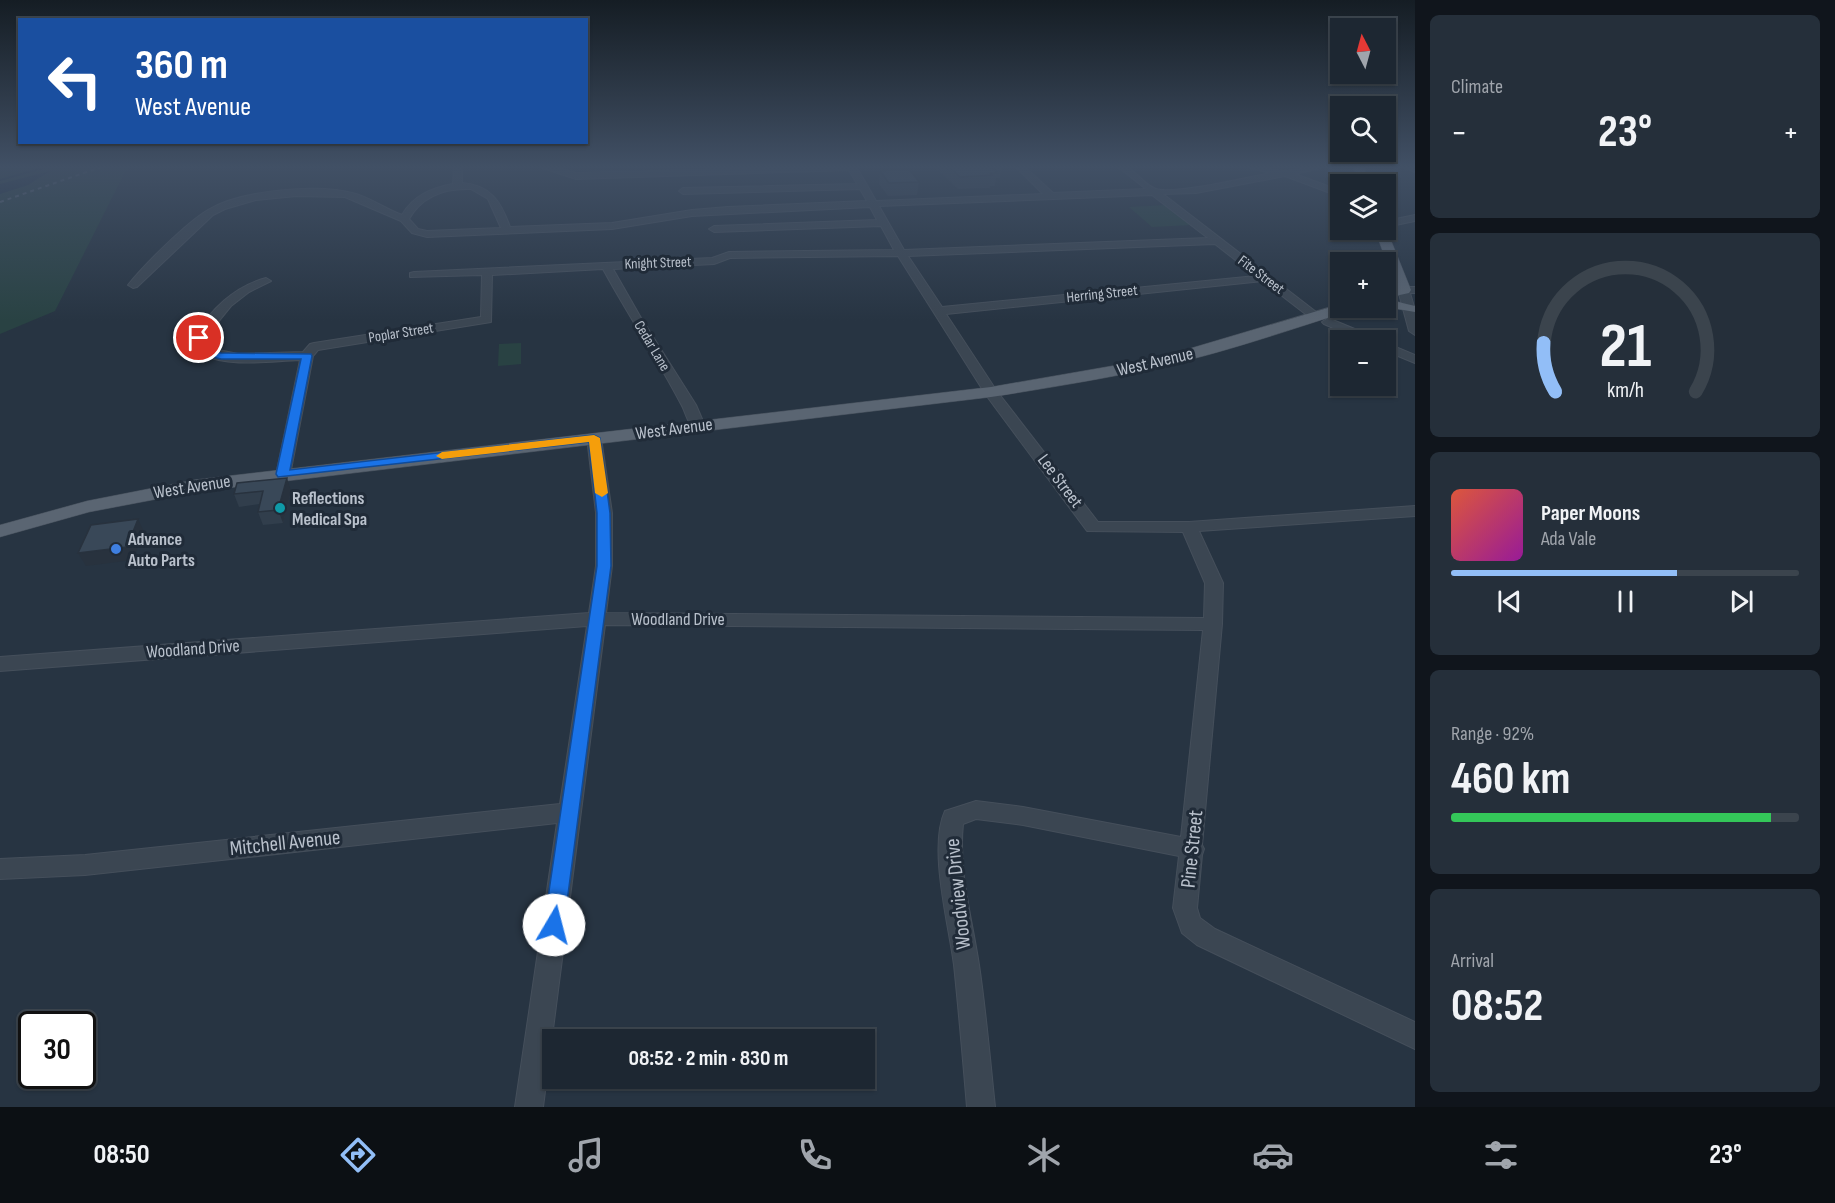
<!DOCTYPE html>
<html lang="en">
<head>
<meta charset="utf-8">
<style>
	body { margin:0; font-family:"Sofia Sans Condensed",sans-serif; background:#252f3a; color:#f1f3f6; height:100vh; display:flex; flex-direction:column; font-size:22px; white-space:nowrap }
	* { box-sizing:border-box; margin:0 }
	p { font-size:20px; color:#a0a5ac }
	.icon { flex:none; width:33px; height:33px; fill:none; stroke:currentColor; stroke-width:2; stroke-linecap:round; stroke-linejoin:round }
	.map { position:relative; flex:1; overflow:hidden }
	.panel { display:flex; flex-direction:column; gap:15px; padding:15px; background:#10151c; width:420px }
	.panel>* { flex:none }
	.guide { position:absolute; left:18px; top:18px; width:570px; height:126px; border-radius:0px; box-shadow:0 2px 4px #0004,0 0 0 2px #3b444d; background:#1a4fa0; color:#fff; overflow:hidden }
	.needle { width:39px; rotate:354deg }
	.buttons { position:absolute; left:1330px; top:18px; display:grid; gap:12px }
	.buttons a { display:grid; place-items:center; width:66px; height:66px; border-radius:0px; background:#1d2732; box-shadow:0 2px 4px #0004,0 0 0 2px #3b444d; font-size:30px }
	.speed { position:absolute; left:18px; top:1011px; display:flex; gap:12px; font-size:30px; font-weight:700; text-align:center }
	.speed>* { display:grid; place-content:center; width:78px; height:78px; border-radius:50%; background:#1d2732; box-shadow:0 2px 4px #0004,0 0 0 2px #3b444d; line-height:1 }
	.speed .limit { border:3px solid #111; border-radius:9px; background:#fff; color:#111 }
	.pin { position:absolute; display:grid; place-items:center; width:51px; height:51px; color:#fff; margin:-26px; border:3px solid #fff; border-radius:50%; box-shadow:0 2px 6px #0007 }
	.me { position:absolute; width:66px; margin:-33px; rotate:8deg; stroke-linejoin:round; filter:drop-shadow(0 0 4px #0008) }
	.turn { display:flex; align-items:center; gap:21px; height:126px; padding:0 18px; font-size:27px }
	.turn .icon { width:78px; height:78px; stroke-width:2.5 }
	.turn b { display:block; font-size:42px; line-height:51px }
	.big { font-size:45px; font-weight:700; line-height:1.1 }
	.panel .card { flex:1; display:flex; flex-direction:column; justify-content:center; gap:9px; min-width:0; padding:0 21px; border-radius:9px; background:#252f3a }
	.panel .dial { align-items:center; gap:0 }
	.dial svg { height:156px; overflow:visible; fill:none; stroke:#3b444d; stroke-width:7; stroke-linecap:round; text-anchor:middle }
	.dial text { fill:#f1f3f6; stroke:none }
	.song { display:flex; align-items:center; gap:18px }
	.cover { width:72px; height:72px; border-radius:9px; background:linear-gradient(135deg,hsl(10 70% 55%),hsl(300 70% 35%)) }
	.played { height:6px; border-radius:3px; background:linear-gradient(90deg,#92bef7 65%,#3b444d 65%) }
	.keys { display:flex; justify-content:space-around; direction:ltr }
	.heat { display:flex; justify-content:space-between; align-items:center; font-size:33px; direction:ltr }
	.charge { height:9px; border-radius:4px; background:linear-gradient(90deg,#34c759 92%,#3b444d 0) }
	.trip { position:absolute; left:542px; top:1029px; width:333px; height:60px; border-radius:0px; background:#1d2732; box-shadow:0 2px 4px #0004,0 0 0 2px #3b444d; font-weight:700; line-height:60px; text-align:center }
	.dock { display:flex; height:96px; justify-content:space-around; align-items:center; background:#0c1014; color:#a0a5ac }
	.dock .icon { width:42px; height:42px }
	.dock .selected { color:#92bef7 }
	.dock b { font-size:27px; color:#f1f3f6 }
	main { display:flex; flex:1; min-height:0 }
	.map>svg:first-child { display:block }
	.green { fill:#294243 }
	.water { fill:#1a2c41 }
	.lines { fill:none; stroke-linecap:round; stroke-linejoin:round }
	.stream { stroke:#1a2c41; stroke-width:2 }
	.minor-casing { stroke:#454f5b; stroke-width:2 }
	.major-casing { stroke:#454f5b; stroke-width:1 }
	.minor { fill:#3b4652; fill-rule:evenodd }
	.major { fill:#5a6572; fill-rule:evenodd }
	.rail { stroke:#5e6a79; stroke-width:2; stroke-dasharray:4 4; stroke-linecap:butt }
	.wall { fill:#313e4c }
	.shaded-wall { fill:#28323e }
	.building { fill:#394858; stroke:#28323e; stroke-width:1.5 }
	.route { fill:#1a73e8; stroke:#114b97; stroke-width:1.5 }
	.slow { fill:#f59e0b }
	.culture-dot { fill:#0f9aa8; stroke:#202b38; stroke-width:2 }
	.shop-dot { fill:#3f7fe0; stroke:#202b38; stroke-width:2 }
	.labels { text-anchor:middle; dominant-baseline:central; stroke-width:6; stroke-linejoin:round; paint-order:stroke }
	.far-street-label { font-size:15px; fill:#b9c1cc; stroke:#202b38 }
	.street-label { font-size:18px; fill:#b9c1cc; stroke:#202b38 }
	.poi-label { font-size:18px; font-weight:bold; fill:#b9c1cc; stroke:#202b38; text-anchor:start }
	.near-street-label { font-size:21px; fill:#b9c1cc; stroke:#202b38 }
</style>
</head>
<body>
<main>
<div class="map">
<svg width="1415" height="1107" viewBox="0 0 1415 1107">
	<rect width="100%" height="100%" fill="#273442"/>
	<g class="green">
		<polygon points="0,166 128,166 55,311 0,334"/>
		<polygon points="1166,205 1192,225 1152,227 1129,207"/>
		<polygon points="521,343 521,364 498,366 499,344"/>
	</g>
	<polygon class="water" points="50,171 28,185 0,194 0,184"/>
	<g class="lines">
		<polyline class="stream" points="0,180 50,166"/>
		<defs>
			<g id="minor">
				<path d="M454,166H462V183C491,185 501,202 510,227L612,223L692,210L728,207L867,201L860,189L683,194L679,191L683,188L857,184L849,170L576,179L537,166H550L576,173L856,166L876,201L1043,194L1015,166H1024L1053,193L1146,189L1117,166C1136,166 1140,183 1156,189C1173,195 1250,177 1271,173L1243,166C1257,166 1272,171 1286,171C1301,170 1314,166 1329,166L1295,174L1341,191V197L1285,176L1196,193L1163,194L1320,315V319H1312L1263,281L946,314L996,390L1098,522H1189L1415,506V516L1199,531L1223,583L1222,624L1202,845L1204,849L1202,855L1197,908L1200,918L1215,929L1415,1022V1049L1197,945L1182,933L1173,908L1179,856L1023,825L976,819L963,824C958,872 972,918 979,965C986,1012 990,1060 995,1107H967C963,1060 959,1012 954,965C949,925 928,848 945,811L976,801L1023,807L1181,837L1203,630L605,625L543,1107H515L557,823L85,875L0,879V859L85,855L560,804L587,626L0,671V657L589,613L596,566V513L587,438L594,434L601,438L612,513V566L606,613L1204,618L1205,583L1183,532L1087,531L986,395L898,256L730,258L714,264L613,269L641,318L696,405L705,426L698,430C688,428 686,412 681,404C657,358 628,315 603,269L492,275L491,322L318,350L313,356L290,475L288,478H278L276,475L300,360C269,361 230,368 201,354L193,338C211,310 233,287 266,278L271,281L249,292L231,306L205,338L209,348L238,354L303,352L310,344L314,343L481,317L482,275L410,277V273L414,272L712,258L729,252L894,250L881,226L714,232L709,229L714,226L877,220L870,207L692,216L612,229L427,237L412,233L401,221L345,197L296,196L256,200L225,209L213,215L137,287L133,288L128,285C144,265 186,223 208,210C241,190 319,183 356,194C372,199 386,209 402,215C413,196 431,188 453,184ZM471,189L488,199L501,228L427,231L418,229L409,219C422,196 445,188 471,189ZM1152,195L1208,238L904,250L879,206ZM1215,244L1256,276L942,307L908,256Z"/>
				<polygon points="1402,166 1415,166 1415,172"/>
				<polygon points="1415,215 1415,221 1386,227 1386,221"/>
				<polygon points="1404,287 1415,287 1415,293 1410,293 1415,310 1415,335 1409,331 1398,290"/>
				<polygon points="1328,318 1374,337 1376,340 1361,340 1324,324 1322,322"/>
				<polygon points="1386,343 1415,355 1415,363 1386,351"/>
			</g>
			<g id="major">
				<polygon points="1353,166 1363,166 1370,184 1360,184"/>
				<polygon points="1386,228 1411,290 1409,293 1386,298 1386,290 1396,288 1375,230"/>
				<polygon points="1386,299 1415,306 1415,312 1386,307"/>
				<path d="M1341,304V308H1351L1349,311C1286,331 1223,353 1159,367C1103,379 1047,388 991,397L194,492L89,512L0,537V525L87,501L194,480L991,387L1158,358Z"/>
			</g>
		</defs>
		<use href="#minor" class="minor-casing"/>
		<use href="#major" class="major-casing"/>
		<use href="#minor" class="minor"/>
		<use href="#major" class="major"/>
		<polyline class="rail" points="0,202 104,166"/>
	</g>
	<g class="wall">
		<polygon points="934,166 1002,166 1000,178 996,178 995,186 990,186 990,188 958,189"/>
		<polygon points="880,171 919,182 917,195 888,196 879,184"/>
		<polygon points="237,483 291,491 283,523 263,525 258,512 260,504 239,507 234,494"/>
	</g>
	<g class="shaded-wall">
		<polygon points="287,478 291,491 283,523 278,510"/>
		<polygon points="138,519 144,532 133,560 86,566 78,553"/>
	</g>
	<g class="building">
		<polygon points="949,166 992,166 990,166 997,173 990,173 992,175 960,177"/>
		<polygon points="909,169 919,182 889,183 880,171"/>
		<polygon points="287,478 278,510 258,512 263,491 234,494 237,483"/>
		<polygon points="138,519 127,547 78,553 91,525"/>
	</g>
	<linearGradient id="sky" x2="0" y2="1"><stop stop-color="#151d24"/><stop offset="0.52" stop-color="#415065"/><stop offset="1" stop-color="#415065" stop-opacity="0"/></linearGradient>
	<rect width="1415" height="321" fill="url(#sky)"/>
	<polygon class="route" points="196,336 203,336 211,351 221,353 311,354 312,356 290,470 594,435 600,438 610,513 611,566 564,925 561,931 554,934 547,931 544,925 597,566 597,513 589,442 278,477 276,474 301,359 221,359 203,355 194,338"/>
	<polygon class="slow" points="594,435 600,438 608,493 602,497 595,493 589,442 442,459 436,456 442,452"/>
	<circle class="culture-dot" cx="280" cy="508" r="6"/>
	<circle class="shop-dot" cx="116" cy="549" r="6"/>
	<g class="labels">
		<g class="far-street-label">
			<text transform="translate(658 263) rotate(-2)">Knight Street</text>
			<text transform="translate(1261 275) rotate(37)">Fite Street</text>
			<text transform="translate(1102 294) rotate(-6)">Herring Street</text>
			<text transform="translate(401 333) rotate(-9)">Poplar Street</text>
			<text transform="translate(652 346) rotate(59)">Cedar Lane</text>
		</g>
		<g class="street-label">
			<text transform="translate(1155 362) rotate(-13)">West Avenue</text>
			<text transform="translate(674 429) rotate(-7)">West Avenue</text>
			<text transform="translate(1060 481) rotate(53)">Lee Street</text>
			<text transform="translate(192 487) rotate(-9)">West Avenue</text>
			<text x="678" y="619">Woodland Drive</text>
			<text transform="translate(193 649) rotate(-4)">Woodland Drive</text>
		</g>
		<g class="poi-label">
			<text x="292" y="498">Reflections<tspan x="292" dy="21">Medical Spa</tspan></text>
			<text x="128" y="539">Advance<tspan x="128" dy="21">Auto Parts</tspan></text>
		</g>
		<g class="near-street-label">
			<text transform="translate(285 843) rotate(-6)">Mitchell Avenue</text>
			<text transform="translate(1192 849) rotate(-84)">Pine Street</text>
			<text transform="translate(958 894) rotate(-96)">Woodview Drive</text>
		</g>
	</g>
</svg>
<div class="buttons">
<a><svg class="needle" viewBox="-14 -14 28 28"><path d="M0-13l5 13h-10z" fill="#e53935"/><path d="M0 13l5-13h-10z" fill="#a0a5ac"/></svg></a>
<a><svg class="icon" aria-label="search" viewBox="0 0 24 24"><circle cx="10" cy="10" r="6"/><path d="M15 15l6 6"/></svg></a>
<a><svg class="icon" aria-label="layers" viewBox="0 0 24 24"><path d="M12 4l9 5-9 5-9-5zM3 14l9 5 9-5"/></svg></a>
<a>+</a>
<a>−</a>
</div>
<div class="speed"><div class="limit">30</div></div>
<div class="pin" style="left:199px;top:338px;background:#d93025"><svg class="icon" aria-label="arrive" viewBox="0 0 24 24"><path d="M6 21V4h12l-3 4 3 4H6"/></svg></div>
<svg class="me" style="left:554px;top:925px" viewBox="-20 -20 40 40"><circle r="19" fill="#fff"/><path d="M0-13L10 11 0 6-10 11z" fill="#1a73e8"/></svg>
<div class="trip">08:52 · 2 min · 830 m</div>
<div class="guide">
<div class="turn"><svg class="icon" aria-label="left" viewBox="0 0 24 24"><path d="M17 20v-9H6M10 6l-5 5 5 5"/></svg><div><b>360 m</b>West Avenue</div></div>
</div>
</div>
<section class="panel">
<div class="card"><p>Climate</p>
<div class="heat"><a>−</a><b class="big">23°</b><a>+</a></div>
</div>
<div class="card dial"><svg viewBox="0 0 100 80">
<path d="M14 69A42 42 0 1 1 86 69"/>
<path d="M14 69A42 42 0 0 1 8 44" stroke="#92bef7"/>
<text x="50" y="56" font-size="32" font-weight="700">21</text>
<text x="50" y="72" font-size="11">km/h</text>
</svg></div>
<div class="card">
<div class="song"><i class="cover"></i><div><b>Paper Moons</b><p>Ada Vale</p></div></div>
<div class="played"></div>
<div class="keys"><svg class="icon" aria-label="previous" viewBox="0 0 24 24"><path d="M18 5L8 12l10 7zM5 5v14"/></svg><svg class="icon" aria-label="pause" viewBox="0 0 24 24"><path d="M8 5v14M16 5v14"/></svg><svg class="icon" aria-label="next" viewBox="0 0 24 24"><path d="M6 5l10 7-10 7zM19 5v14"/></svg></div>
</div>
<div class="card"><p>Range · 92%</p><b class="big">460 km</b><div class="charge"></div></div>
<div class="card"><p>Arrival</p><b class="big">08:52</b></div>
</section>
</main>
<nav class="dock">
<b>08:50</b>
<svg class="icon selected" aria-label="directions" viewBox="0 0 24 24"><path d="M12 3l9 9-9 9-9-9zM9 14v-3h6M13 9l2 2-2 2"/></svg>
<svg class="icon" aria-label="music" viewBox="0 0 24 24"><path d="M9 18V5l10-2v13"/><circle cx="6" cy="18" r="3"/><circle cx="16" cy="16" r="3"/></svg>
<svg class="icon" aria-label="phone" viewBox="0 0 24 24"><path d="M5 4h4l2 5-3 2q2 4 5 5l2-3 5 2v4C11 20 4 13 5 4z"/></svg>
<svg class="icon" aria-label="climate" viewBox="0 0 24 24"><path d="M12 3v18M4 7l16 10M4 17L20 7"/></svg>
<svg class="icon" aria-label="car" viewBox="0 0 24 24"><path d="M5 17H2v-5l4-1 3-4h7l3 4 3 1v5h-3M9 17h6M6 11h13"/><circle cx="7" cy="17" r="2"/><circle cx="17" cy="17" r="2"/></svg>
<svg class="icon" aria-label="filters" viewBox="0 0 24 24"><path d="M4 7h16M4 17h16"/><circle cx="9" cy="7" r="2"/><circle cx="15" cy="17" r="2"/></svg>
<b>23°</b>
</nav>
</body>
</html>
